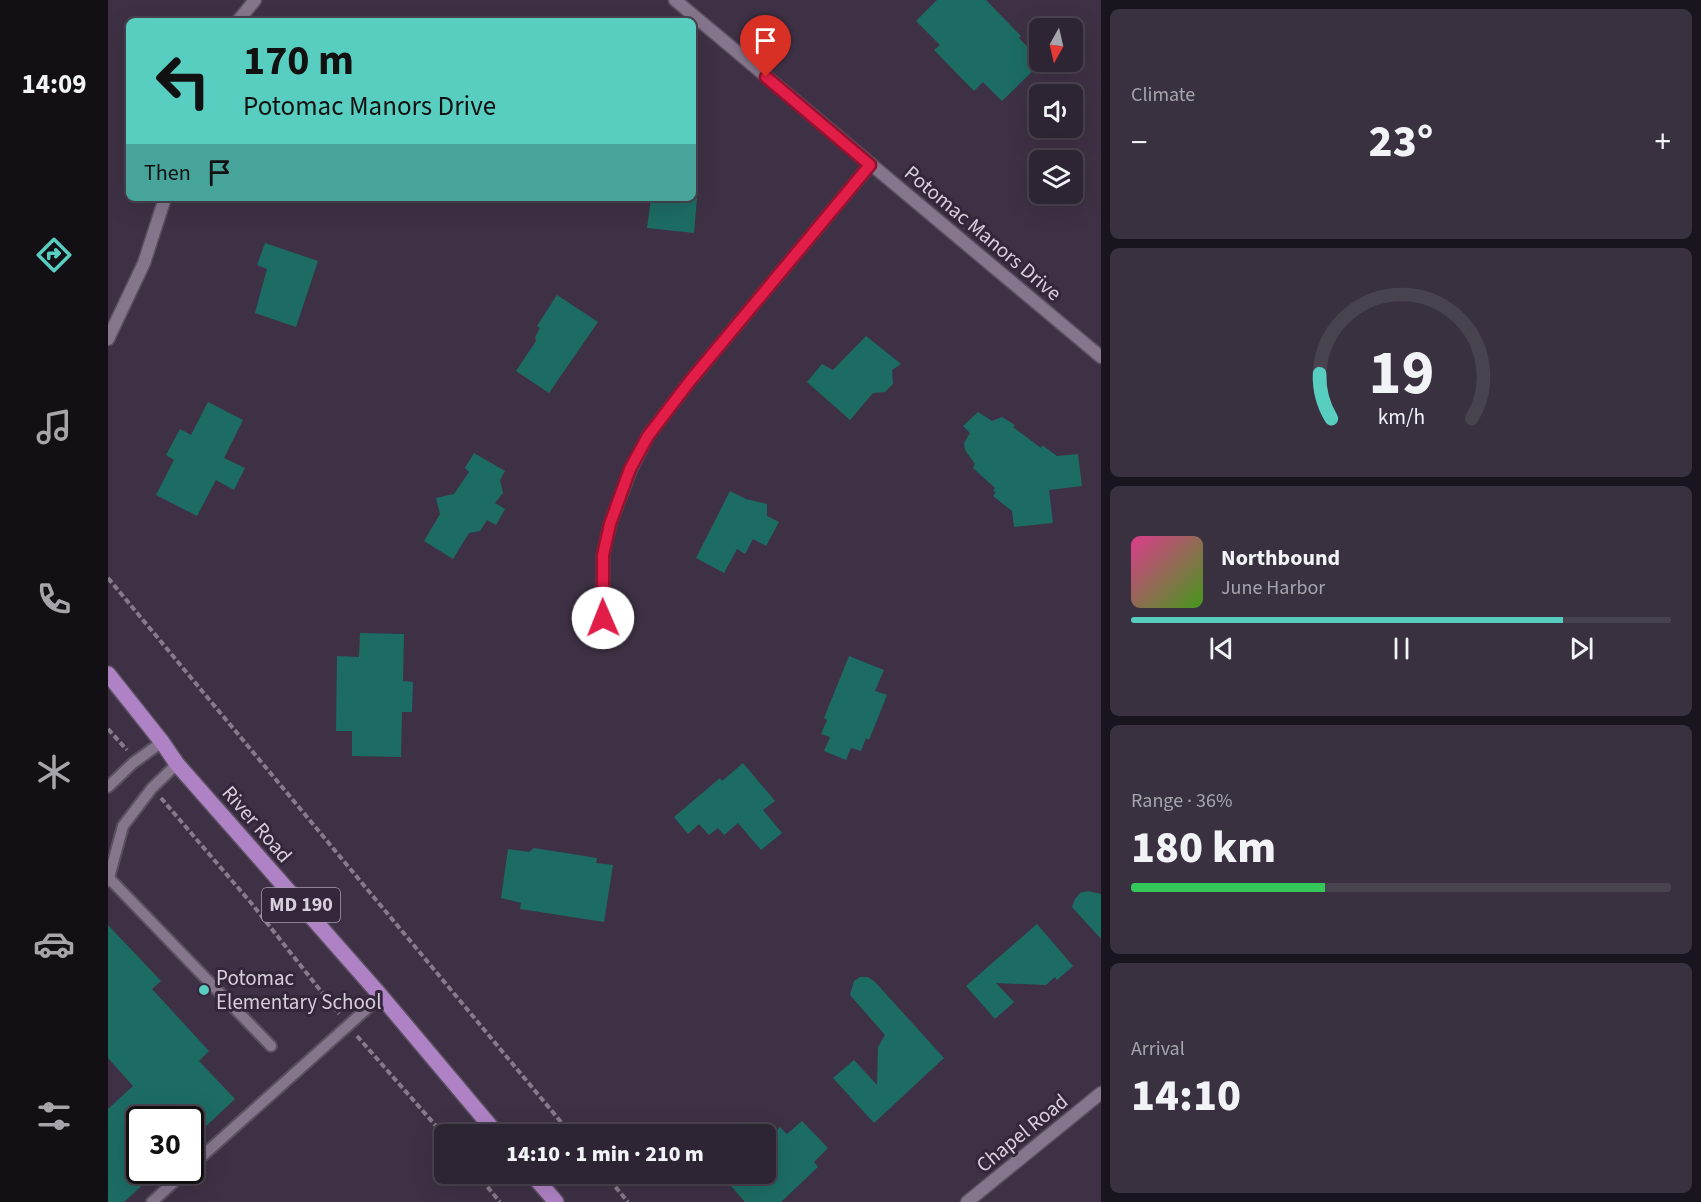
<!DOCTYPE html>
<html lang="en">
<head>
<meta charset="utf-8">
<style>
	body { margin:0; font-family:"Source Sans 3",sans-serif; background:#3a3140; color:#f1f3f6; height:100vh; display:flex; flex-direction:column; font-size:22px; white-space:nowrap }
	* { box-sizing:border-box; margin:0 }
	p { font-size:20px; color:#a7a5ac }
	.icon { flex:none; width:33px; height:33px; fill:none; stroke:currentColor; stroke-width:2; stroke-linecap:round; stroke-linejoin:round }
	.map { position:relative; flex:1; overflow:hidden }
	.sheet { display:flex; flex-direction:column; gap:9px; padding:9px; background:#19141d; width:600px }
	.sheet>* { flex:none }
	.top-card { position:absolute; left:18px; top:18px; width:570px; height:183px; border-radius:9px; box-shadow:0 6px 24px #0002,0 0 0 2px #49424f; background:#58cec1; color:#111; overflow:hidden }
	.needle { width:39px; rotate:188deg }
	.fabs { position:absolute; left:921px; top:18px; display:grid; gap:12px }
	.fabs a { display:grid; place-items:center; width:54px; height:54px; border-radius:9px; background:#2e2534; box-shadow:0 6px 24px #0002,0 0 0 2px #49424f; font-size:30px }
	.speed { position:absolute; left:18px; top:1106px; display:flex; gap:12px; font-size:30px; font-weight:700; text-align:center }
	.speed>* { display:grid; place-content:center; width:78px; height:78px; border-radius:50%; background:#2e2534; box-shadow:0 6px 24px #0002,0 0 0 2px #49424f; line-height:1 }
	.speed .limit { border:3px solid #111; border-radius:9px; background:#fff; color:#111 }
	.pin { position:absolute; display:grid; place-items:center; width:51px; height:51px; color:#fff; margin:-62px -26px; border-radius:50% 50% 50% 0; rotate:-45deg; box-shadow:0 0 6px #0007 }
	.pin .icon { rotate:45deg }
	.me { position:absolute; width:66px; margin:-33px; rotate:359deg; stroke-linejoin:round; filter:drop-shadow(0 0 4px #0008) }
	.turn { display:flex; align-items:center; gap:21px; height:126px; padding:0 18px; font-size:27px }
	.turn .icon { width:78px; height:78px; stroke-width:2.5 }
	.turn b { display:block; font-size:42px; line-height:51px }
	.then { display:flex; align-items:center; height:57px; padding:0 18px; background:#0003; gap:12px; font-size:22px }
	.big { font-size:45px; font-weight:800; line-height:1.1 }
	.sheet .card { flex:1; display:flex; flex-direction:column; justify-content:center; gap:9px; min-width:0; padding:0 21px; border-radius:9px; background:#3a3140 }
	.sheet .dial { align-items:center; gap:0 }
	.dial svg { height:156px; overflow:visible; fill:none; stroke:#49424f; stroke-width:7; stroke-linecap:round; text-anchor:middle }
	.dial text { fill:#f1f3f6; stroke:none }
	.song { display:flex; align-items:center; gap:18px }
	.cover { width:72px; height:72px; border-radius:9px; background:linear-gradient(135deg,hsl(330 70% 55%),hsl(100 70% 35%)) }
	.played { height:6px; border-radius:3px; background:linear-gradient(90deg,#58cec1 80%,#49424f 80%) }
	.keys { display:flex; justify-content:space-around; direction:ltr }
	.heat { display:flex; justify-content:space-between; align-items:center; font-size:33px; direction:ltr }
	.charge { height:9px; border-radius:4px; background:linear-gradient(90deg,#34c759 36%,#49424f 0) }
	.trip { position:absolute; left:326px; top:1124px; width:342px; height:60px; border-radius:9px; background:#2e2534; box-shadow:0 6px 24px #0002,0 0 0 2px #49424f; font-weight:800; line-height:60px; text-align:center }
	main { display:flex; flex:1; min-height:0 }
	.tab-bar { display:flex; flex-direction:column; width:108px; justify-content:space-around; align-items:center; background:#120f15; color:#a7a5ac }
	.tab-bar .icon { width:42px; height:42px }
	.tab-bar .on { color:#58cec1 }
	.tab-bar b { font-size:27px; color:#f1f3f6 }
	.map>svg:first-child { display:block }
	.building { fill:#1c6c64 }
	.lines { fill:none; stroke-linecap:round; stroke-linejoin:round }
	.service-casing { stroke:#5a5060; stroke-width:14 }
	.minor-casing { stroke:#5a5060; stroke-width:15 }
	.primary-casing { stroke:#5a5060; stroke-width:18 }
	.path { stroke:#857b8b; stroke-width:4; stroke-dasharray:6 3; stroke-linecap:butt }
	.service { stroke:#85768d; stroke-width:10 }
	.minor { stroke:#85768d; stroke-width:12 }
	.primary { stroke:#ae82c4; stroke-width:15 }
	.route-casing { stroke:#92132f; stroke-width:15 }
	.route { stroke:#e11d48; stroke-width:10 }
	.poi-dot { fill:#58cec1; stroke:#34273b; stroke-width:2 }
	.labels { text-anchor:middle; dominant-baseline:central; stroke-width:6; stroke-linejoin:round; paint-order:stroke }
	.shield { fill:#34273b; stroke:#a69dac; stroke-width:1.5 }
	.shield-label { font-size:20px; font-weight:bold; fill:#d7cfdc }
	.street-label { font-size:21px; fill:#d7cfdc; stroke:#34273b }
	.poi-label { font-size:21px; fill:#d7cfdc; stroke:#34273b; text-anchor:start }
</style>
</head>
<body>
<main>
<nav class="tab-bar">
<b>14:09</b>
<svg class="icon on" aria-label="directions" viewBox="0 0 24 24"><path d="M12 3l9 9-9 9-9-9zM9 14v-3h6M13 9l2 2-2 2"/></svg>
<svg class="icon" aria-label="music" viewBox="0 0 24 24"><path d="M9 18V5l10-2v13"/><circle cx="6" cy="18" r="3"/><circle cx="16" cy="16" r="3"/></svg>
<svg class="icon" aria-label="phone" viewBox="0 0 24 24"><path d="M5 4h4l2 5-3 2q2 4 5 5l2-3 5 2v4C11 20 4 13 5 4z"/></svg>
<svg class="icon" aria-label="climate" viewBox="0 0 24 24"><path d="M12 3v18M4 7l16 10M4 17L20 7"/></svg>
<svg class="icon" aria-label="car" viewBox="0 0 24 24"><path d="M5 17H2v-5l4-1 3-4h7l3 4 3 1v5h-3M9 17h6M6 11h13"/><circle cx="7" cy="17" r="2"/><circle cx="17" cy="17" r="2"/></svg>
<svg class="icon" aria-label="filters" viewBox="0 0 24 24"><path d="M4 7h16M4 17h16"/><circle cx="9" cy="7" r="2"/><circle cx="15" cy="17" r="2"/></svg>
</nav>
<div class="map">
<svg width="993" height="1202" viewBox="0 0 993 1202">
	<rect width="100%" height="100%" fill="#3e3145"/>
	<g class="building">
		<polygon points="829,0 878,0 913,36 911,38 934,62 894,101 875,82 866,91 826,50 832,45 808,21"/>
		<polygon points="543,198 589,198 586,233 539,228"/>
		<polygon points="157,243 210,261 188,327 147,313 159,269 149,265"/>
		<polygon points="449,295 490,322 441,393 408,371 428,341 427,337 432,328 429,326"/>
		<polygon points="758,336 793,364 784,370 785,384 777,392 765,393 742,420 699,382 714,364 725,370"/>
		<polygon points="100,402 135,420 116,458 137,468 126,490 108,480 89,516 48,495 66,460 58,455 72,429 83,435"/>
		<polygon points="870,412 884,421 894,417 907,425 905,427 933,448 934,445 949,456 970,454 974,486 941,490 945,523 906,527 904,511 885,496 888,492 885,491 887,488 865,468 867,464 857,450 856,443 862,433 855,426"/>
		<polygon points="366,453 397,471 392,480 395,493 387,503 397,509 388,525 379,520 372,531 361,533 345,559 316,541 332,514 328,498 346,494 361,472 357,468"/>
		<polygon points="622,491 638,499 659,504 659,516 671,522 658,546 645,539 637,554 629,549 616,573 588,558"/>
		<polygon points="252,633 296,634 295,681 305,682 304,712 294,712 293,757 244,756 244,731 228,731 229,656 251,657"/>
		<polygon points="741,656 776,670 767,691 779,695 761,740 758,738 753,751 743,748 738,760 716,751 722,737 713,734 719,720 716,718"/>
		<polygon points="635,763 667,801 655,810 674,833 653,850 630,823 616,835 610,828 601,835 591,824 580,834 566,817 612,778 614,781"/>
		<polygon points="426,848 489,858 488,863 505,865 496,922 412,909 413,903 393,898 400,849 421,852"/>
		<polygon points="980,891 993,894 993,939 964,907 967,899 972,893"/>
		<polygon points="929,924 965,966 949,980 947,977 938,985 888,983 906,1002 887,1019 858,986"/>
		<polygon points="0,925 53,981 44,989 101,1051 91,1061 127,1099 82,1141 82,1119 32,1119 32,1170 51,1170 16,1202 0,1202 0,1109 25,1086 0,1058"/>
		<polygon points="752,977 760,977 767,982 836,1058 766,1123 725,1078 746,1060 769,1085 770,1047 777,1035 742,995 746,981"/>
		<polygon points="694,1121 720,1148 706,1162 710,1167 673,1202 637,1202 623,1186 637,1173 657,1173 657,1142 672,1127 679,1134"/>
	</g>
	<g class="lines">
		<defs>
			<g id="service">
				<polyline points="0,787 25,763 54,742"/>
				<polyline points="0,877 163,1046"/>
				<polyline points="0,881 15,826 44,788 69,764"/>
				<polyline points="82,1167 273,996"/>
				<polyline points="44,1202 79,1170"/>
			</g>
			<g id="minor">
				<polyline points="567,0 993,357"/>
				<polyline points="130,21 147,0"/>
				<polyline points="0,339 36,263 57,198"/>
				<polyline points="495,618 495,555 502,524 523,469 540,436 582,381 762,165"/>
				<polyline points="859,1202 993,1093"/>
			</g>
			<g id="primary">
				<polyline points="0,674 54,742 69,764 273,996 389,1134"/>
				<polyline points="423,1173 448,1202"/>
			</g>
		</defs>
		<use href="#service" class="service-casing"/>
		<use href="#minor" class="minor-casing"/>
		<use href="#primary" class="primary-casing"/>
		<g class="path">
			<polyline points="0,578 463,1134"/>
			<polyline points="0,729 19,750"/>
			<polyline points="53,798 144,904 231,1014"/>
			<polyline points="249,1036 336,1135"/>
			<polyline points="368,1173 392,1202"/>
			<polyline points="496,1173 520,1202"/>
		</g>
		<use href="#service" class="service"/>
		<use href="#minor" class="minor"/>
		<use href="#primary" class="primary"/>
	</g>
	<g class="lines">
		<defs>
			<polyline id="route" points="495,618 495,555 502,524 522,469 540,436 582,381 762,165 658,77"/>
		</defs>
		<use href="#route" class="route-casing"/>
		<use href="#route" class="route"/>
	</g>
	<circle class="poi-dot" cx="96" cy="990" r="6"/>
	<g class="labels">
		<rect class="shield" x="154" y="888" width="78" height="34" rx="4.5"/>
		<g class="shield-label">
			<text x="193" y="905">MD 190</text>
		</g>
		<g class="street-label">
			<text transform="translate(875 233) rotate(40)">Potomac Manors Drive</text>
			<text transform="translate(149 824) rotate(49)">River Road</text>
			<text transform="translate(914 1133) rotate(-39)">Chapel Road</text>
		</g>
		<g class="poi-label">
			<text x="108" y="978">Potomac<tspan x="108" dy="24">Elementary School</tspan></text>
		</g>
	</g>
</svg>
<div class="fabs">
<a><svg class="needle" viewBox="-14 -14 28 28"><path d="M0-13l5 13h-10z" fill="#e53935"/><path d="M0 13l5-13h-10z" fill="#a7a5ac"/></svg></a>
<a><svg class="icon" aria-label="sound" viewBox="0 0 24 24"><path d="M4 9h4l5-4v14l-5-4H4zM17 9q2 3 0 6"/></svg></a>
<a><svg class="icon" aria-label="layers" viewBox="0 0 24 24"><path d="M12 4l9 5-9 5-9-5zM3 14l9 5 9-5"/></svg></a>
</div>
<div class="speed"><div class="limit">30</div></div>
<div class="pin" style="left:658px;top:77px;background:#d93025"><svg class="icon" aria-label="arrive" viewBox="0 0 24 24"><path d="M6 21V4h12l-3 4 3 4H6"/></svg></div>
<svg class="me" style="left:495px;top:618px" viewBox="-20 -20 40 40"><circle r="19" fill="#fff"/><path d="M0-13L10 11 0 6-10 11z" fill="#e11d48"/></svg>
<div class="trip">14:10 · 1 min · 210 m</div>
<div class="top-card">
<div class="turn"><svg class="icon" aria-label="left" viewBox="0 0 24 24"><path d="M17 20v-9H6M10 6l-5 5 5 5"/></svg><div><b>170 m</b>Potomac Manors Drive</div></div>
<div class="then">Then<svg class="icon" aria-label="arrive" viewBox="0 0 24 24"><path d="M6 21V4h12l-3 4 3 4H6"/></svg></div>
</div>
</div>
<section class="sheet">
<div class="card"><p>Climate</p>
<div class="heat"><a>−</a><b class="big">23°</b><a>+</a></div>
</div>
<div class="card dial"><svg viewBox="0 0 100 80">
<path d="M14 69A42 42 0 1 1 86 69"/>
<path d="M14 69A42 42 0 0 1 8 46" stroke="#58cec1"/>
<text x="50" y="56" font-size="32" font-weight="700">19</text>
<text x="50" y="72" font-size="11">km/h</text>
</svg></div>
<div class="card">
<div class="song"><i class="cover"></i><div><b>Northbound</b><p>June Harbor</p></div></div>
<div class="played"></div>
<div class="keys"><svg class="icon" aria-label="previous" viewBox="0 0 24 24"><path d="M18 5L8 12l10 7zM5 5v14"/></svg><svg class="icon" aria-label="pause" viewBox="0 0 24 24"><path d="M8 5v14M16 5v14"/></svg><svg class="icon" aria-label="next" viewBox="0 0 24 24"><path d="M6 5l10 7-10 7zM19 5v14"/></svg></div>
</div>
<div class="card"><p>Range · 36%</p><b class="big">180 km</b><div class="charge"></div></div>
<div class="card"><p>Arrival</p><b class="big">14:10</b></div>
</section>
</main>
</body>
</html>
